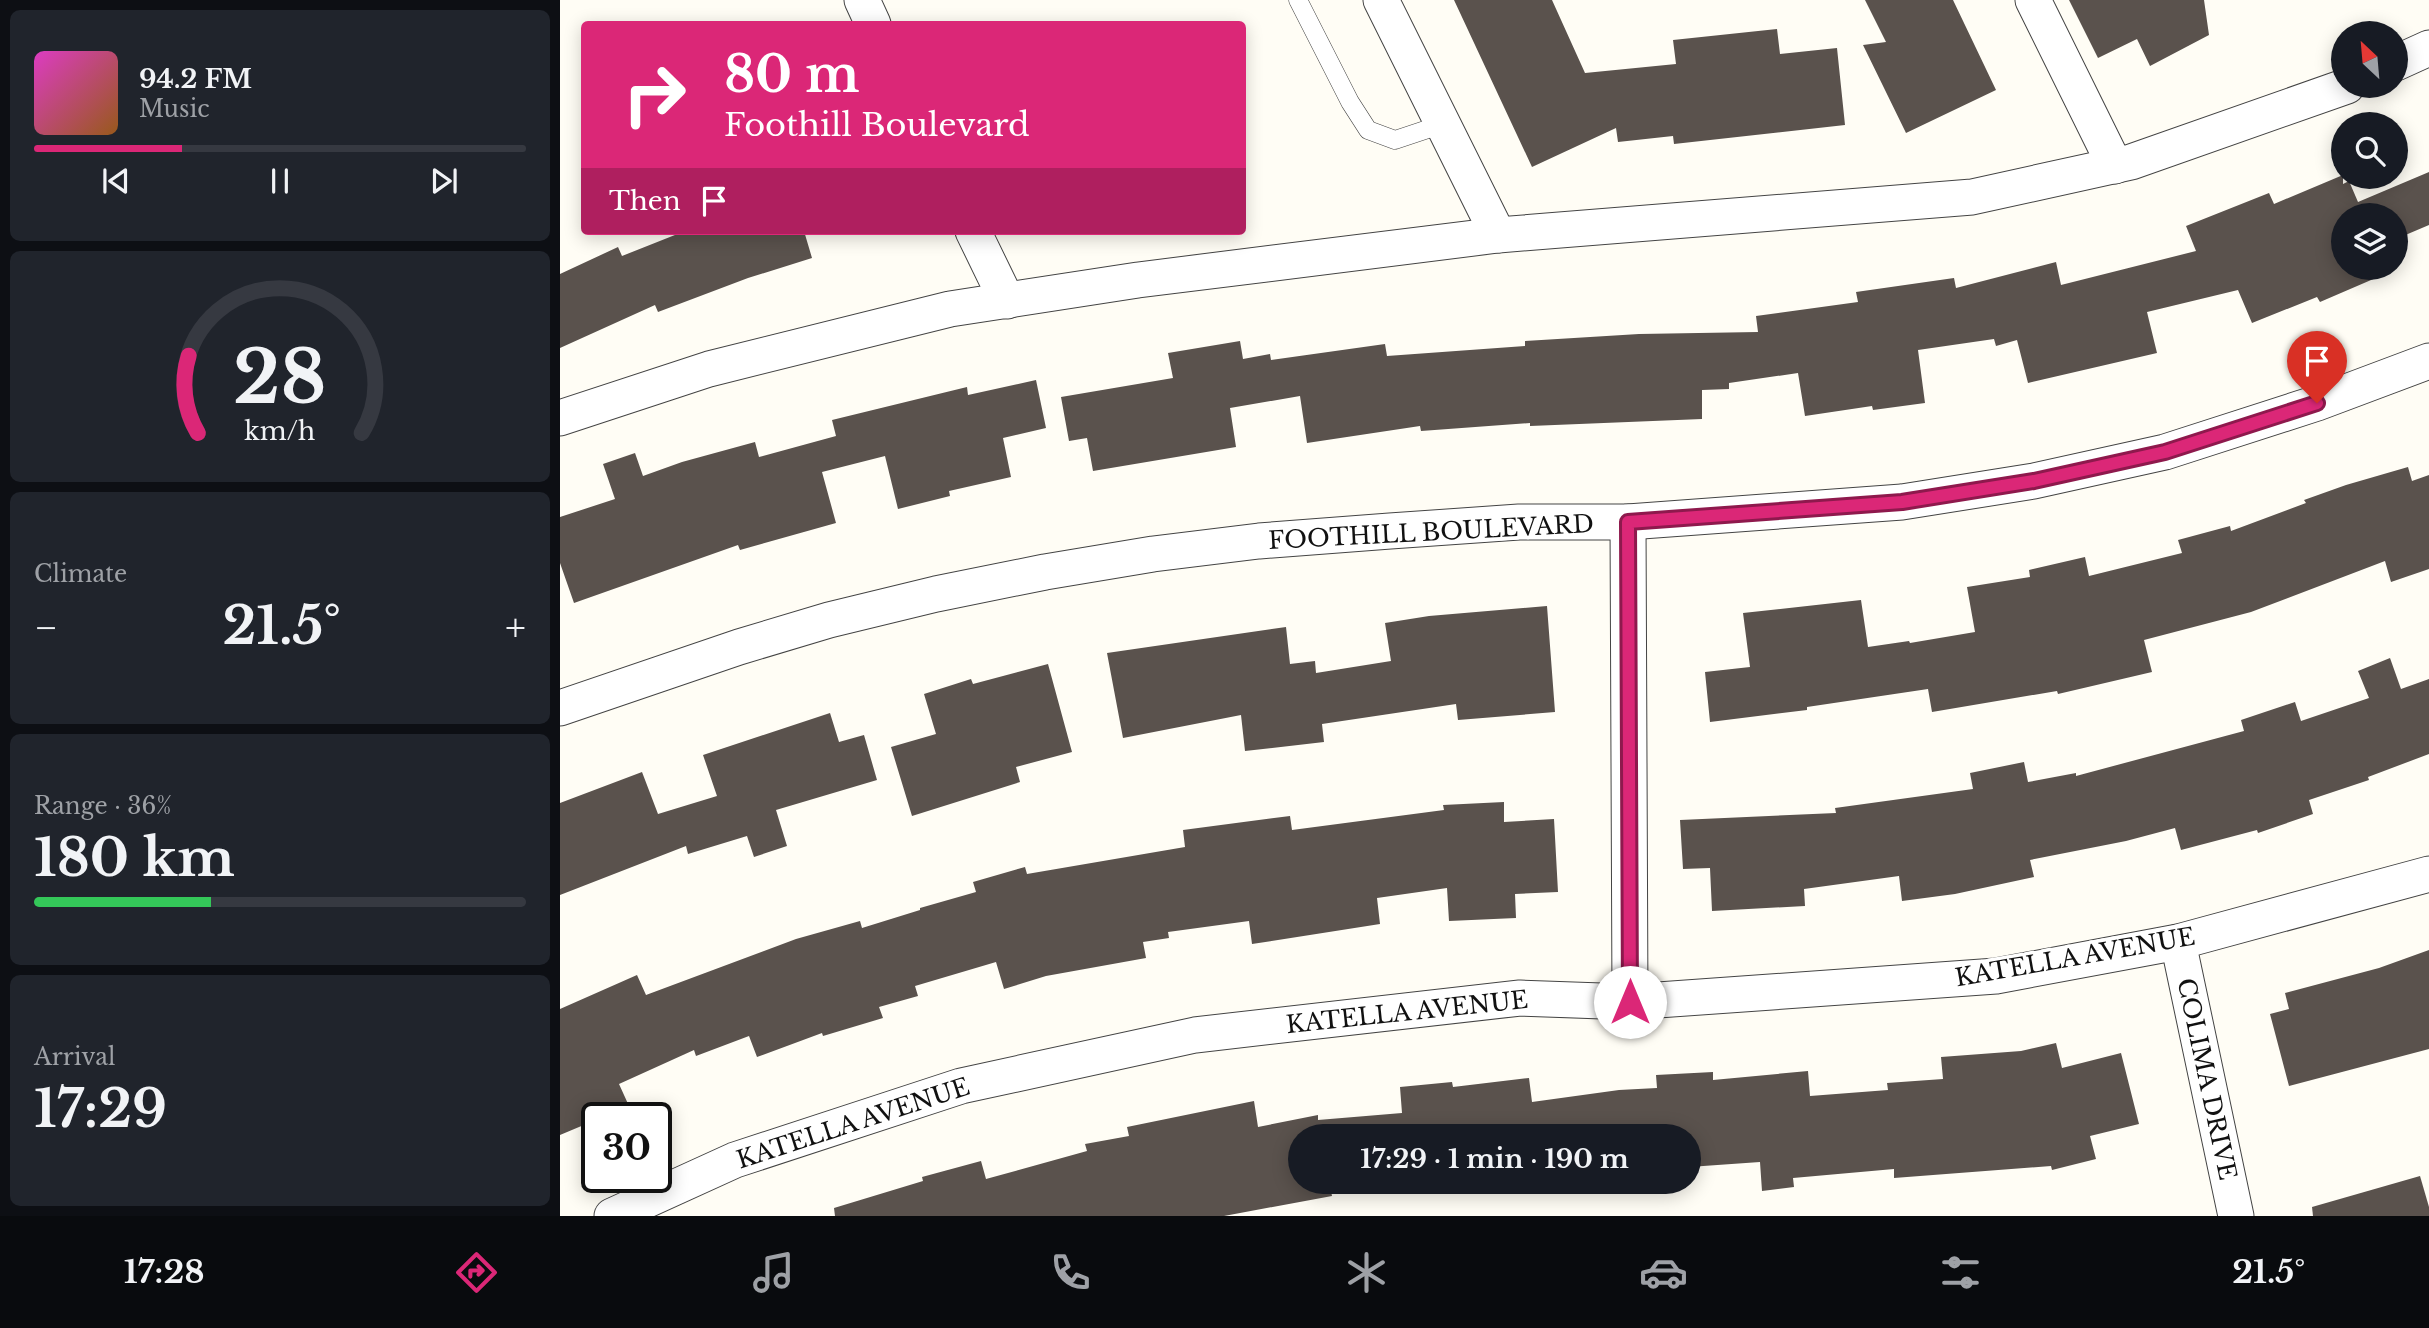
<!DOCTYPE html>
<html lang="en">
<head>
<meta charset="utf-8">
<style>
	body { margin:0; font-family:"Libre Baskerville",serif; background:#20242c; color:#f1f3f6; height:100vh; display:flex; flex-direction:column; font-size:26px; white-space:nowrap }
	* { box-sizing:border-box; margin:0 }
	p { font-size:23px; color:#9ea1a6 }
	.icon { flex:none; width:38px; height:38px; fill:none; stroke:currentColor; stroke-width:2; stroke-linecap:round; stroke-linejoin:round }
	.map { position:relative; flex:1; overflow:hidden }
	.panel { display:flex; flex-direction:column; gap:10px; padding:10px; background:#0d0f14; width:560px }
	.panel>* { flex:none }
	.guide { position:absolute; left:21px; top:21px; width:665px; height:214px; border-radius:7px; box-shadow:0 4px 18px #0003; background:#db2777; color:#fff; overflow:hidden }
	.needle { width:46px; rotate:334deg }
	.fabs { position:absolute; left:1771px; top:21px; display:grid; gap:14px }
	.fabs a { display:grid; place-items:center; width:77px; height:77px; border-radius:50%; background:#171b24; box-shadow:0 4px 18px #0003; font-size:35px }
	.speed { position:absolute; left:21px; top:1102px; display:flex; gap:14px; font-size:35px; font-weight:700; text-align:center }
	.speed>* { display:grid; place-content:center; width:91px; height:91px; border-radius:50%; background:#171b24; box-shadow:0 4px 18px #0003; line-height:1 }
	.speed .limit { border:4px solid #111; border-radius:10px; background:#fff; color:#111 }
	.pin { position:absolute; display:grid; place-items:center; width:60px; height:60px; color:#fff; margin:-72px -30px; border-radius:50% 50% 50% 0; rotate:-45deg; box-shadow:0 0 7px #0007 }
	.pin .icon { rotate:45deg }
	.me { position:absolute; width:77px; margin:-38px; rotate:0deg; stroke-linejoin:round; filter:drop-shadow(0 0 5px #0008) }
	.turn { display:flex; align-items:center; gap:24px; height:147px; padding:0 28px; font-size:32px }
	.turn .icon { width:91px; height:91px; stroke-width:2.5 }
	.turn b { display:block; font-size:49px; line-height:60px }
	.then { display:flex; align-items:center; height:66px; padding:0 28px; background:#0003; gap:14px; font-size:26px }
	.big { font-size:52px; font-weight:700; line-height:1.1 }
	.panel .card { flex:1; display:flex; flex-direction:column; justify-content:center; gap:10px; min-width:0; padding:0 24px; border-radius:10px; background:#20242c }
	.panel .dial { align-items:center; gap:0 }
	.dial svg { height:182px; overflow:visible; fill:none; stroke:#363941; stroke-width:7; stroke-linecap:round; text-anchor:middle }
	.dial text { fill:#f1f3f6; stroke:none }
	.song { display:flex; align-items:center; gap:21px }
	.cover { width:84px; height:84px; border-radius:10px; background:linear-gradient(135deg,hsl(310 70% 55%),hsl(30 70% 35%)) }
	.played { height:7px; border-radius:4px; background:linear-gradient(90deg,#db2777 30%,#363941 30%) }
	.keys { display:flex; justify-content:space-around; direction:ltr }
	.heat { display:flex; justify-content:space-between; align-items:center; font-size:38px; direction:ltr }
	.charge { height:10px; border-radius:5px; background:linear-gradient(90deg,#34c759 36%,#363941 0) }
	.trip { position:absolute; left:728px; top:1124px; width:413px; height:70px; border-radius:35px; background:#171b24; box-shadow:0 4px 18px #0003; font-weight:700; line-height:70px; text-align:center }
	.tabs { display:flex; height:112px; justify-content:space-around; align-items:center; background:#090b0e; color:#9ea1a6 }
	.tabs .icon { width:49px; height:49px }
	.tabs .active { color:#db2777 }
	.tabs b { font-size:32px; color:#f1f3f6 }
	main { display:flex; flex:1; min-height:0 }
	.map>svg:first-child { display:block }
	.building { fill:#5a524d }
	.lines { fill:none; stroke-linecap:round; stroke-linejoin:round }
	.lane-casing { stroke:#444; stroke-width:19 }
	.street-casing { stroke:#444; stroke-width:37 }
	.lane { stroke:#fff; stroke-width:18 }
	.street { stroke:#fff; stroke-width:35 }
	.route-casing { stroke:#8e194d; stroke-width:18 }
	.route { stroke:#db2777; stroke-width:12 }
	.labels { text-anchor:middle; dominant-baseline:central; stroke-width:7; stroke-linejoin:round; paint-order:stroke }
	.street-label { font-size:24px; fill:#111; stroke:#fff }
</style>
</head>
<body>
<main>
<section class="panel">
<div class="card">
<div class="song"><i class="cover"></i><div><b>94.2 FM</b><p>Music</p></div></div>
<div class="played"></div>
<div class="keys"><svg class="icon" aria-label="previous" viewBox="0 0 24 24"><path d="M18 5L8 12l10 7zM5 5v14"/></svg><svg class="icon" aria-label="pause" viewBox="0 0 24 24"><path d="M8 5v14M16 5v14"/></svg><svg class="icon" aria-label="next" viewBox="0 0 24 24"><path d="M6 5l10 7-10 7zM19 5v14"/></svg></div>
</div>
<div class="card dial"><svg viewBox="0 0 100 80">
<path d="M14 69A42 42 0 1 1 86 69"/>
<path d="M14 69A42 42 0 0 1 10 35" stroke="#db2777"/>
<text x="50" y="56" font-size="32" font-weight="700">28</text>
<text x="50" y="72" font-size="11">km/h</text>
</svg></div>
<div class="card"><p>Climate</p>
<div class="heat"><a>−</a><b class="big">21.5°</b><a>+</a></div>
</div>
<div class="card"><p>Range · 36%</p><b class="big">180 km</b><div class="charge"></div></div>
<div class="card"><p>Arrival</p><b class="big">17:29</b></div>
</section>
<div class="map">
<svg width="1869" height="1216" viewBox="0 0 1869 1216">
	<rect width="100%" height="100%" fill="#fffdf5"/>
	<g class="building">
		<polygon points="894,0 992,0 1025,73 1116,64 1113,40 1217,29 1220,54 1277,48 1285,125 1114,144 1113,136 1058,142 1056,128 972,167"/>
		<polygon points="1305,0 1393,0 1436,90 1346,133 1303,45 1326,42"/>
		<polygon points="1509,0 1644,0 1649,35 1590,66 1577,39 1538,58"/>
		<polygon points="1869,172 1869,225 1836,239 1836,215 1783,215 1783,268 1822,268 1825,274 1760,302 1757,297 1692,323 1678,290 1587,312 1597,353 1468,383 1457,340 1436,346 1434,339 1358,350 1365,403 1313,410 1312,406 1245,416 1238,373 1169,383 1169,389 1142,390 1142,419 970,426 970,423 861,431 860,426 747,443 740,396 670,408 676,447 533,471 527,438 509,441 501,397 613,378 608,353 680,341 683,359 710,354 711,360 825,344 827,356 965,346 965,341 1079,334 1198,332 1196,316 1298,302 1296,292 1394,278 1396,288 1496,262 1501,285 1636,251 1626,226 1709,193 1714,204 1783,175 1783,184 1789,181 1798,202"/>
		<polygon points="125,231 244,231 252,258 188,278 98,312 95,305 0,348 0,274 58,247 62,256"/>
		<polygon points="476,380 486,428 443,438 451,477 389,491 390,496 338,509 325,456 262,472 276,523 180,550 178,545 14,603 0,563 0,517 55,499 43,464 75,453 83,476 122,462 195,442 199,457 276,436 272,420 407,387 408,395"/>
		<polygon points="1848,467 1852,481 1869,475 1869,569 1831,582 1825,561 1691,612 1584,640 1592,672 1498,694 1497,691 1372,712 1368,689 1247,707 1247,710 1150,722 1145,672 1190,667 1183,613 1301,600 1308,647 1349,641 1350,643 1415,632 1407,587 1470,577 1469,570 1525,557 1529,576 1622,553 1618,540 1670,526 1671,531 1746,503 1744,500 1786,485"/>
		<polygon points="987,606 995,712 898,720 896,704 762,724 764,742 685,751 681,715 563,738 547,653 726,627 730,664 755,661 756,673 831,661 825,623 869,616"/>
		<polygon points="1830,658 1841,689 1869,679 1869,754 1808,777 1809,780 1749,800 1753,814 1698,833 1697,830 1621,850 1615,828 1566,841 1470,860 1474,877 1395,894 1342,901 1339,876 1244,889 1245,906 1152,911 1150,868 1123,869 1120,820 1276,813 1275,808 1413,789 1410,773 1464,762 1468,782 1516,773 1516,776 1684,731 1681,720 1735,702 1741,721 1809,698 1798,671"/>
		<polygon points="488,664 512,752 456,767 460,782 352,816 331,747 376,734 364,694 411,679 413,684"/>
		<polygon points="270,713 279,742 304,735 317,780 216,810 227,846 194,857 187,836 128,854 126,846 0,895 0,803 82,772 98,814 157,796 143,755"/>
		<polygon points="944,802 944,822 994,819 998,892 955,894 956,918 889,921 887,888 817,898 820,924 692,944 689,921 608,932 609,938 583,942 586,958 486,976 444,989 436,962 355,986 358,996 319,1007 323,1018 263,1036 262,1033 197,1057 189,1036 136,1056 134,1050 59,1084 69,1106 0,1135 0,1009 77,975 86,995 236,939 300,921 302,928 360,910 360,908 416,892 413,882 465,867 467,874 625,847 623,830 730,816 732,830 884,810 883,805"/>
		<polygon points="1869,950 1869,1049 1729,1086 1710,1014 1729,1009 1725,993 1819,968"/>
		<polygon points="1496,1043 1502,1068 1561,1053 1579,1124 1530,1136 1536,1159 1492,1170 1491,1166 1334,1178 1334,1169 1233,1178 1234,1187 1202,1191 1200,1162 1129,1167 1129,1136 740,1136 740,1181 879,1181 771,1191 772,1196 664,1216 275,1216 274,1208 363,1181 362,1177 421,1161 426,1179 527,1151 525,1144 569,1136 567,1127 694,1101 698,1127 758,1115 758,1120 842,1113 840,1087 892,1082 893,1087 969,1078 972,1102 1059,1090 1097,1088 1096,1075 1153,1072 1153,1080 1248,1071 1250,1096 1328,1090 1327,1083 1383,1079 1381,1057 1461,1051"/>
		<polygon points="1860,1176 1869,1207 1869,1216 1753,1216 1752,1207"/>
	</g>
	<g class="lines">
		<defs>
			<polyline id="lane" points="738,0 790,102 808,130 835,140 883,124"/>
			<g id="street">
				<polyline points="302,0 313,24"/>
				<polyline points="821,0 938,235"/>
				<polyline points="1473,0 1555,166"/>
				<polyline points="1836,63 1869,48"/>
				<polyline points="413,231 447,301"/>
				<polyline points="0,418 149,369 390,309 578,280 938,235 1412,197 1571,162 1787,86"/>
				<polyline points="1068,522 1070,1002"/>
				<polyline points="0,708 179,647 269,620 376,594 485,572 593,554 699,541 830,531 959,522 1068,522 1342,502 1474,481 1605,452 1757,403 1869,361"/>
				<polyline points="1618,942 1676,1216"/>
				<polyline points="52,1216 175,1160 401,1086 635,1035 960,998 1070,1002 1436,976 1618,942 1869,874"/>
			</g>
		</defs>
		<use href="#lane" class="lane-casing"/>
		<use href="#street" class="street-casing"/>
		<use href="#lane" class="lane"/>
		<use href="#street" class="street"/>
	</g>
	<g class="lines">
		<defs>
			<polyline id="route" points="1070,1002 1068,522 1342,502 1474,481 1605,452 1757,403"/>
		</defs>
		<use href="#route" class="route-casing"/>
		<use href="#route" class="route"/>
	</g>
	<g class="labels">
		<g class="street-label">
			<text transform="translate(871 532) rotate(-3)">FOOTHILL BOULEVARD</text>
			<text transform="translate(1515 957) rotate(-10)">KATELLA AVENUE</text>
			<text transform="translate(847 1012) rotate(-6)">KATELLA AVENUE</text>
			<text transform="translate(1647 1079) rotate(78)">COLIMA DRIVE</text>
			<text transform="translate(293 1123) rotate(-18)">KATELLA AVENUE</text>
		</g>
	</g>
</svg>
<div class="fabs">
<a><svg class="needle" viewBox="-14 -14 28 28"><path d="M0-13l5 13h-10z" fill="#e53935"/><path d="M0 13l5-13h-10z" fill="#9ea1a6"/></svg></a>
<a><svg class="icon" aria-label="search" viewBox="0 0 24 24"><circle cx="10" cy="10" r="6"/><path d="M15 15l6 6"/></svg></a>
<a><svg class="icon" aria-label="layers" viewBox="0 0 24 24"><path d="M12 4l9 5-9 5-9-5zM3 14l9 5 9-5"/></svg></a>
</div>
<div class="speed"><div class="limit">30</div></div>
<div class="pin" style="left:1757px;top:403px;background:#d93025"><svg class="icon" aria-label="arrive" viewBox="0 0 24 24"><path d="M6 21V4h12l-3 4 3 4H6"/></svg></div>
<svg class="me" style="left:1070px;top:1002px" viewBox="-20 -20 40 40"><circle r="19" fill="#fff"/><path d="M0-13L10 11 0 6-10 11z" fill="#db2777"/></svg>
<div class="trip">17:29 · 1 min · 190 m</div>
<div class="guide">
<div class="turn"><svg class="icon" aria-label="right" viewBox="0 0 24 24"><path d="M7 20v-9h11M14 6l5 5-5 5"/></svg><div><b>80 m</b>Foothill Boulevard</div></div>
<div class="then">Then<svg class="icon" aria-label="arrive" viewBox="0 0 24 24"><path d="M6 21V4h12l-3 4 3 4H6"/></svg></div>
</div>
</div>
</main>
<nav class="tabs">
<b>17:28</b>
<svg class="icon active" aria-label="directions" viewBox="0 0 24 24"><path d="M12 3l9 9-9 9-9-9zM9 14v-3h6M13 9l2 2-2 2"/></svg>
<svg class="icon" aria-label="music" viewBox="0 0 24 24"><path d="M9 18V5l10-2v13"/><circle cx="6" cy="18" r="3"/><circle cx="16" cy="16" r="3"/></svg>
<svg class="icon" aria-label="phone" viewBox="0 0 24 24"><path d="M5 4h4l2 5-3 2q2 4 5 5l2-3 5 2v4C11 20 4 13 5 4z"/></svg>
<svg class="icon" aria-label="climate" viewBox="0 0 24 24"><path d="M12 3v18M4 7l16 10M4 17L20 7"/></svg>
<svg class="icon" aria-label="car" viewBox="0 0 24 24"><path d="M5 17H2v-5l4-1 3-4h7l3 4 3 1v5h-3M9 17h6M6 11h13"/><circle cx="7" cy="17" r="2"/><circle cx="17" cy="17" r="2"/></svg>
<svg class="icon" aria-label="filters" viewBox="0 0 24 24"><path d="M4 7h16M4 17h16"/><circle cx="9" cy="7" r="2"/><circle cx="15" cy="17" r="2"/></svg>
<b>21.5°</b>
</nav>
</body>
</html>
